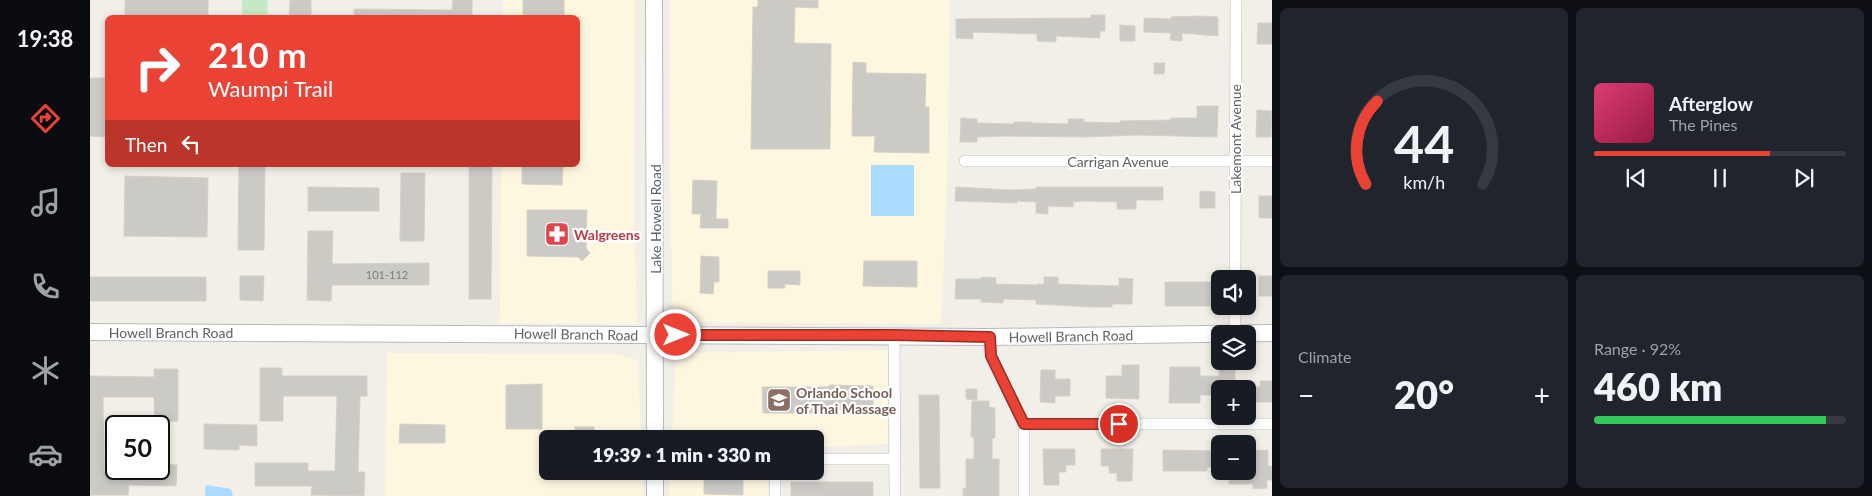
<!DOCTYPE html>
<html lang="en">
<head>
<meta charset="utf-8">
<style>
	body { margin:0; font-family:Lato,sans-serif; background:#20242c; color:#f1f3f6; height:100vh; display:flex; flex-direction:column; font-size:19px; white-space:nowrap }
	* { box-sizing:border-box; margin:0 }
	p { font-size:16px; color:#9ea1a6 }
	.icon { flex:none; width:28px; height:28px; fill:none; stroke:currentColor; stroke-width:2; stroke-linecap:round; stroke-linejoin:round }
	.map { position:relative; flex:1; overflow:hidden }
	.panel { display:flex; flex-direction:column; gap:8px; padding:8px; background:#0d0f14; width:600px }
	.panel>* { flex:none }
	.top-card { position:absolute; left:15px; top:15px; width:475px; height:152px; border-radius:8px; box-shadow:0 2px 8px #0003; background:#ea4335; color:#fff; overflow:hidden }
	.controls { position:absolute; left:1121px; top:270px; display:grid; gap:10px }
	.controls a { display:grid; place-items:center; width:45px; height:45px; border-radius:8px; background:#171b24; box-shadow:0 2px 8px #0003; font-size:25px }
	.speed { position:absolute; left:15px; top:415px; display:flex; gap:10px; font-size:25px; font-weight:700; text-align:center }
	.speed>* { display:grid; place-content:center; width:65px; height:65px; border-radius:50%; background:#171b24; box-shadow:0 2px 8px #0003; line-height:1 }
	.speed .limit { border:2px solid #111; border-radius:8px; background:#fff; color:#111 }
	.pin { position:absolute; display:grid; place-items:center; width:42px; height:42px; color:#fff; margin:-21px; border:2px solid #fff; border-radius:50%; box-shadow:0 1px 5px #0007 }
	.me { position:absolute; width:55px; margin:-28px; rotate:90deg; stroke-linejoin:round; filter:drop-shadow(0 0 4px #0008) }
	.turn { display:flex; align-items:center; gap:18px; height:105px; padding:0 20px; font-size:22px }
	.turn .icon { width:65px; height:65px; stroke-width:2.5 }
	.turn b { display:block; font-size:35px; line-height:42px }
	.then { display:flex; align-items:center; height:48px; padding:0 20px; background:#0003; gap:10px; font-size:19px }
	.big { font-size:38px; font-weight:800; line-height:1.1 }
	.panel .tile { flex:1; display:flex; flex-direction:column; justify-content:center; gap:8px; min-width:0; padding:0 18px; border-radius:8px; background:#20242c }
	.panel .dial { align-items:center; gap:0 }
	.dial svg { height:130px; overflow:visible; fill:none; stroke:#363941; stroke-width:7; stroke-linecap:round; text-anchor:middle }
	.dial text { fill:#f1f3f6; stroke:none }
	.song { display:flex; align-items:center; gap:15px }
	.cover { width:60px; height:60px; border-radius:8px; background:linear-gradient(135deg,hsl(340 70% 55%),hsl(340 70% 35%)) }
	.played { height:5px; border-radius:2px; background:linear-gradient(90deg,#ea4335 70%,#363941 70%) }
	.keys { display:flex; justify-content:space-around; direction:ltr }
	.heat { display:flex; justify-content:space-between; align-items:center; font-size:28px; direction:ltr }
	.charge { height:8px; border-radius:4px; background:linear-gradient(90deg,#34c759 92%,#363941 0) }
	.panel .tiles { flex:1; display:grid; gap:8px; grid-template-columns:repeat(2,1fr) }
	.trip { position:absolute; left:449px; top:430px; width:285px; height:50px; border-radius:8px; background:#171b24; box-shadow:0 2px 8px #0003; font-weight:800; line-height:50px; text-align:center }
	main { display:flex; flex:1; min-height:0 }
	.tabs { display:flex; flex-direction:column; width:90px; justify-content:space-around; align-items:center; background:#090b0e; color:#9ea1a6 }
	.tabs .icon { width:35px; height:35px }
	.tabs .active { color:#ea4335 }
	.tabs b { font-size:22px; color:#f1f3f6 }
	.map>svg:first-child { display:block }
	.commercial { fill:#fef7e0 }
	.green { fill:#c5e8c5 }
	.water { fill:#aadaff }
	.building { fill:#cccac5; stroke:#d6d1c6 }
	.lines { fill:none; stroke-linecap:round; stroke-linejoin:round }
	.street-casing { stroke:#b5b8bc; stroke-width:12 }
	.secondary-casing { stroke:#b6babf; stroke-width:18 }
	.street { stroke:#fff; stroke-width:11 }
	.secondary { stroke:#fff; stroke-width:16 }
	.route-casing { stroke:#982c22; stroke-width:12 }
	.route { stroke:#ea4335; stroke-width:9 }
	.labels { text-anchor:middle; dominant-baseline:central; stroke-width:4.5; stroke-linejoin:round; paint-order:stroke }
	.number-label { font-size:11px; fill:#7a7d7f }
	.street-label { font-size:14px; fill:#5f6368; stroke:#fff }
	.health-label { font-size:14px; font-weight:bold; fill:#be3a42; stroke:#fff; text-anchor:start }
	.education-label { font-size:14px; font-weight:bold; fill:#785e54; stroke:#fff; text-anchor:start }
</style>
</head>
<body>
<main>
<nav class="tabs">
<b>19:38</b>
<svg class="icon active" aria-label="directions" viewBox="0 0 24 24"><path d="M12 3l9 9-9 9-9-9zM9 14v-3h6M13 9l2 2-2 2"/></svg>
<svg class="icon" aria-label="music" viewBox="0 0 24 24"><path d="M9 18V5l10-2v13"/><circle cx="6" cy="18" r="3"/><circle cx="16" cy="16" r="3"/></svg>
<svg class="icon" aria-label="phone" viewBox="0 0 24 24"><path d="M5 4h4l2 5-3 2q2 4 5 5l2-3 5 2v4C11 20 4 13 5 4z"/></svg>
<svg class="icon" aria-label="climate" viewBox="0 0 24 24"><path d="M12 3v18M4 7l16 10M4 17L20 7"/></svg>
<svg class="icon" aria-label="car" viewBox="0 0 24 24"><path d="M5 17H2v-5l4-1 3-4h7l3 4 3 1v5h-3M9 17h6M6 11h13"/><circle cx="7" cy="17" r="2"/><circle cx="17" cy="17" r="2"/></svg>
</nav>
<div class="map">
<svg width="1182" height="496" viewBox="0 0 1182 496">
	<rect width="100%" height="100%" fill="#f1efe8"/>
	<g class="commercial">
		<polygon points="413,0 545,0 544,219 547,324 408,323 410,315 411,165 488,165 488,18 413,17"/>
		<polygon points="580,0 860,0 857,188 851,323 849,324 583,322 580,186"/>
		<polygon points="799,350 800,444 725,447 725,439 582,439 586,353"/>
		<polygon points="297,353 527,354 548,360 551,439 458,439 458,471 552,471 553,496 295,496"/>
		<polygon points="580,471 678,471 678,496 579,496"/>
	</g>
	<polygon class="green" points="152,0 178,0 177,17 152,17"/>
	<g class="water">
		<rect x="781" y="165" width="43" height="51"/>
		<polygon points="116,485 141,489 143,496 115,496"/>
	</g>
	<g class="building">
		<rect x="35" y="0" width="83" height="18"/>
		<polygon points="200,0 221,0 221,18 199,18"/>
		<polygon points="363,0 382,0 382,18 264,18 264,9 362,10"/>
		<rect x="433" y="0" width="41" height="18"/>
		<polygon points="668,0 728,0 728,8 705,7 704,43 741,44 740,149 661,149 663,7 668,7"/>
		<polygon points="1001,15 1015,15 1015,31 1010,31 1010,38 966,36 966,42 947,41 947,34 883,32 883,39 866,38 866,19 1001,18"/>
		<polygon points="1109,16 1128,17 1128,36 1092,33 1092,41 1080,40 1081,33 1054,32 1054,18 1081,19 1081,17"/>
		<polygon points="1168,23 1182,23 1182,44 1167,44"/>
		<polygon points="1030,25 1045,26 1045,41 1030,41"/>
		<polygon points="763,62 776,63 776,73 836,74 835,107 839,107 839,153 784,152 785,136 762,136"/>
		<polygon points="1064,63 1075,63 1074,74 1064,74"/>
		<polygon points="0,78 18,78 18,137 0,136"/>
		<polygon points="1107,106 1128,106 1127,137 1048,135 994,137 914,136 887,137 887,142 870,142 871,118 887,119 887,123 924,124 924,122 941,122 941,123 978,124 978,119 994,119 994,122 1030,123 1030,121 1081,120 1081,118 1107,118"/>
		<polygon points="1167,110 1182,111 1181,137 1166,137"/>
		<polygon points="149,165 175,165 174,250 148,250"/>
		<polygon points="379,165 402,165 401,299 379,299"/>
		<polygon points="432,165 473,165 472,185 432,184"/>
		<polygon points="311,173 335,173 334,241 310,241"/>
		<polygon points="35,176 118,178 117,237 34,236"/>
		<polygon points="603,180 627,181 626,219 638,219 638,228 610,228 611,214 602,214"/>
		<polygon points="218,187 289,188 289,211 218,211"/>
		<polygon points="866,187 920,190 946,189 946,187 1073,187 1073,200 1046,200 1046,209 1027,209 1027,202 992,201 983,202 983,207 958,206 958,214 946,213 946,202 927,201 927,203 865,201"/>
		<polygon points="1110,191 1125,192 1125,208 1110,208"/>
		<rect x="1169" y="196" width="13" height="22"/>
		<polygon points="437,210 497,210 496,248 500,253 492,261 488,257 437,256"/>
		<polygon points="218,231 243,231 242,264 339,263 339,285 242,285 241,301 217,300"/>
		<polygon points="611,256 629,257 629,282 624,282 623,294 610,293"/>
		<polygon points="774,261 827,261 827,287 773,286"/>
		<polygon points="678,271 710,271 710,285 695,284 695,288 678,288"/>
		<polygon points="150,276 174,276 173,301 150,300"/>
		<rect x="1169" y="276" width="13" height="20"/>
		<rect x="0" y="277" width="116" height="24"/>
		<polygon points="891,277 906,278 906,284 947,285 947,284 954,284 954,277 968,277 968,284 993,285 1029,286 1029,278 1043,279 1042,304 1022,304 1022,307 1003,307 946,304 946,300 913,299 913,303 891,302 891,299 865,299 866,279 891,279"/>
		<polygon points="1075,282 1122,282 1121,306 1075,306"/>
		<polygon points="1032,365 1049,365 1049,399 1016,398 1016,376 1032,376"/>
		<polygon points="1080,367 1110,367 1110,376 1129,376 1129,368 1145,368 1145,389 1130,389 1130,395 1110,395 1110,403 1079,403"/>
		<polygon points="170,368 192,368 192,376 277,376 277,396 270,396 268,472 275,472 274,496 221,495 222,486 165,486 165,463 218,463 218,471 245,471 247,396 193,396 193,421 170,421"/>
		<polygon points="64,369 88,369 88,421 65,422 64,397 13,397 14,472 49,473 49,469 69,469 69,464 87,465 86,486 39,485 38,495 0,495 0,376 64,377"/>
		<polygon points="951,370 965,370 965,379 980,379 980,396 965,396 965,403 950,402"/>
		<polygon points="1170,381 1182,381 1182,402 1162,402 1162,387 1170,387"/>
		<polygon points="452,384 452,429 416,429 416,385"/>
		<polygon points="739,385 783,386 783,410 725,409 725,413 673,413 672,387 739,387"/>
		<polygon points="876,389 887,389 887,400 876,399"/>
		<polygon points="829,395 849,395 850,488 830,488"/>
		<polygon points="882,401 899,401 899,407 905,408 905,438 902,438 902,459 909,459 909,496 873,496 873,488 876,489 876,459 884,459 884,437 881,437"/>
		<polygon points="114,424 167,425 167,446 149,445 149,450 114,449"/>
		<polygon points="310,424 355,425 355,443 309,443"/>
		<rect x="485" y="427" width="19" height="12"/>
		<polygon points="953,449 985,449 985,465 976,465 976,472 969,472 969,485 954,485"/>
		<polygon points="1011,449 1043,449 1042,481 1027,481 1027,473 1019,473 1019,466 1011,466"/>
		<polygon points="1073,450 1130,451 1130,467 1117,467 1117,471 1073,471"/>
		<polygon points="1178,450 1178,466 1182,466 1182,480 1177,480 1177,488 1163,489 1163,484 1139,484 1139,471 1158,471 1158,451"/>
		<polygon points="614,471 653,471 653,495 614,494"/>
		<rect x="701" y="482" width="82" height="14"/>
	</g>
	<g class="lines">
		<defs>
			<g id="street">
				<polyline points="875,161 1182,161"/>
				<polyline points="1145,279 1146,0"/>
				<polyline points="1145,333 1145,306"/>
				<polyline points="804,335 805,496"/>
				<polyline points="900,337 901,356 934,424 934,496"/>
				<polyline points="934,424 1182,424"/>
				<polyline points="725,459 805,459"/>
				<polyline points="685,496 685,471"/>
			</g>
			<g id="secondary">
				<polyline points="564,0 565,439"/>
				<polyline points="0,332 900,337 1182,333"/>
				<polyline points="565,496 565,471"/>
			</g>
		</defs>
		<use href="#street" class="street-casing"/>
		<use href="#secondary" class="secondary-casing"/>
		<use href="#street" class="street"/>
		<use href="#secondary" class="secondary"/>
	</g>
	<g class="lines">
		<defs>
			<polyline id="route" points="586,335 804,335 900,337 901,356 934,424 1029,424"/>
		</defs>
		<use href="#route" class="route-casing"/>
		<use href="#route" class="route"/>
	</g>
	<defs>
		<symbol id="pharmacy-square" viewBox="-11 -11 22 22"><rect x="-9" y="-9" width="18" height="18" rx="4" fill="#e0444e" stroke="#fff"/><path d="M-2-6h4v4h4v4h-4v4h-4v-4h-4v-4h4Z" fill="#fff"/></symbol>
		<symbol id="university-square" viewBox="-11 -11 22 22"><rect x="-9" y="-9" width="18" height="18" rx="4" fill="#8d6e63" stroke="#fff"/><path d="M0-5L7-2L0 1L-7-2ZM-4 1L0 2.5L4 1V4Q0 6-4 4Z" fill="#fff"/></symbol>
	</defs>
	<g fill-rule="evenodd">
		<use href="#pharmacy-square" x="453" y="220" width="28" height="28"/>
		<use href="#university-square" x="675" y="386" width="28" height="28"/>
	</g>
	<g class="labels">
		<g class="number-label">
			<text x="297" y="274">101-112</text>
		</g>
		<g class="street-label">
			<text transform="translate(1145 139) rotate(-90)">Lakemont Avenue</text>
			<text x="1028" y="161">Carrigan Avenue</text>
			<text transform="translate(565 219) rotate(-90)">Lake Howell Road</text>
			<text x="81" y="332">Howell Branch Road</text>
			<text transform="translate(486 334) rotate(1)">Howell Branch Road</text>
			<text transform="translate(981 336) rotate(-1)">Howell Branch Road</text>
		</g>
		<g class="health-label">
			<text x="484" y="234">Walgreens</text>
		</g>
		<g class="education-label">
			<text x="706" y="392">Orlando School<tspan x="706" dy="16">of Thai Massage</tspan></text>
		</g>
	</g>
</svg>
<div class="controls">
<a><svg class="icon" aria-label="sound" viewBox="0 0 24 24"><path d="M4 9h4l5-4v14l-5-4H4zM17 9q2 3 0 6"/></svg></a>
<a><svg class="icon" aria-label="layers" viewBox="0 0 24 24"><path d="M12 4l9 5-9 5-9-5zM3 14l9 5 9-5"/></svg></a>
<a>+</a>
<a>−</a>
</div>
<div class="speed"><div class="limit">50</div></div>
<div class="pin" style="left:1029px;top:424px;background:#d93025"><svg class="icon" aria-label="arrive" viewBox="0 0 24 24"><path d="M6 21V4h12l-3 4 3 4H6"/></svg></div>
<svg class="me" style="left:586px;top:335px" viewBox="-20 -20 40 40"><circle r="17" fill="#ea4335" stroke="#fff" stroke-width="3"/><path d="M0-11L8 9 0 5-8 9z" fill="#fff"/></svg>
<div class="trip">19:39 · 1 min · 330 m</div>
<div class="top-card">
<div class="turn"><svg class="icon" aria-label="right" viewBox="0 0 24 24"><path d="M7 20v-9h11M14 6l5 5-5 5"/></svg><div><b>210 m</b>Waumpi Trail</div></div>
<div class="then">Then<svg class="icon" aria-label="left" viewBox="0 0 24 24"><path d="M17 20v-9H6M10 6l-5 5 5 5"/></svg></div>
</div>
</div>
<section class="panel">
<div class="tiles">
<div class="tile dial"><svg viewBox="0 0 100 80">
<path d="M14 69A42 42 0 1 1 86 69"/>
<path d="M14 69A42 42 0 0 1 21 18" stroke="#ea4335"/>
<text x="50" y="56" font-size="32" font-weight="700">44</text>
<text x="50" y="72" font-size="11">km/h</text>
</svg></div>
<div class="tile">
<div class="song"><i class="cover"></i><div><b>Afterglow</b><p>The Pines</p></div></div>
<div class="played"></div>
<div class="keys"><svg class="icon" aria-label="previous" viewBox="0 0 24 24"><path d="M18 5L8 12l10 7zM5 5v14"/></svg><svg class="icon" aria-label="pause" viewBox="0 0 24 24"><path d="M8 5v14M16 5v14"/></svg><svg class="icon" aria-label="next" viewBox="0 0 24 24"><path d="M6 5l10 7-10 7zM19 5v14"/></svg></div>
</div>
<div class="tile"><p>Climate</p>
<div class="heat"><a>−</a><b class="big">20°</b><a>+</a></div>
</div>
<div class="tile"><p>Range · 92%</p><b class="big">460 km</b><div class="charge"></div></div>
</div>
</section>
</main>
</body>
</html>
